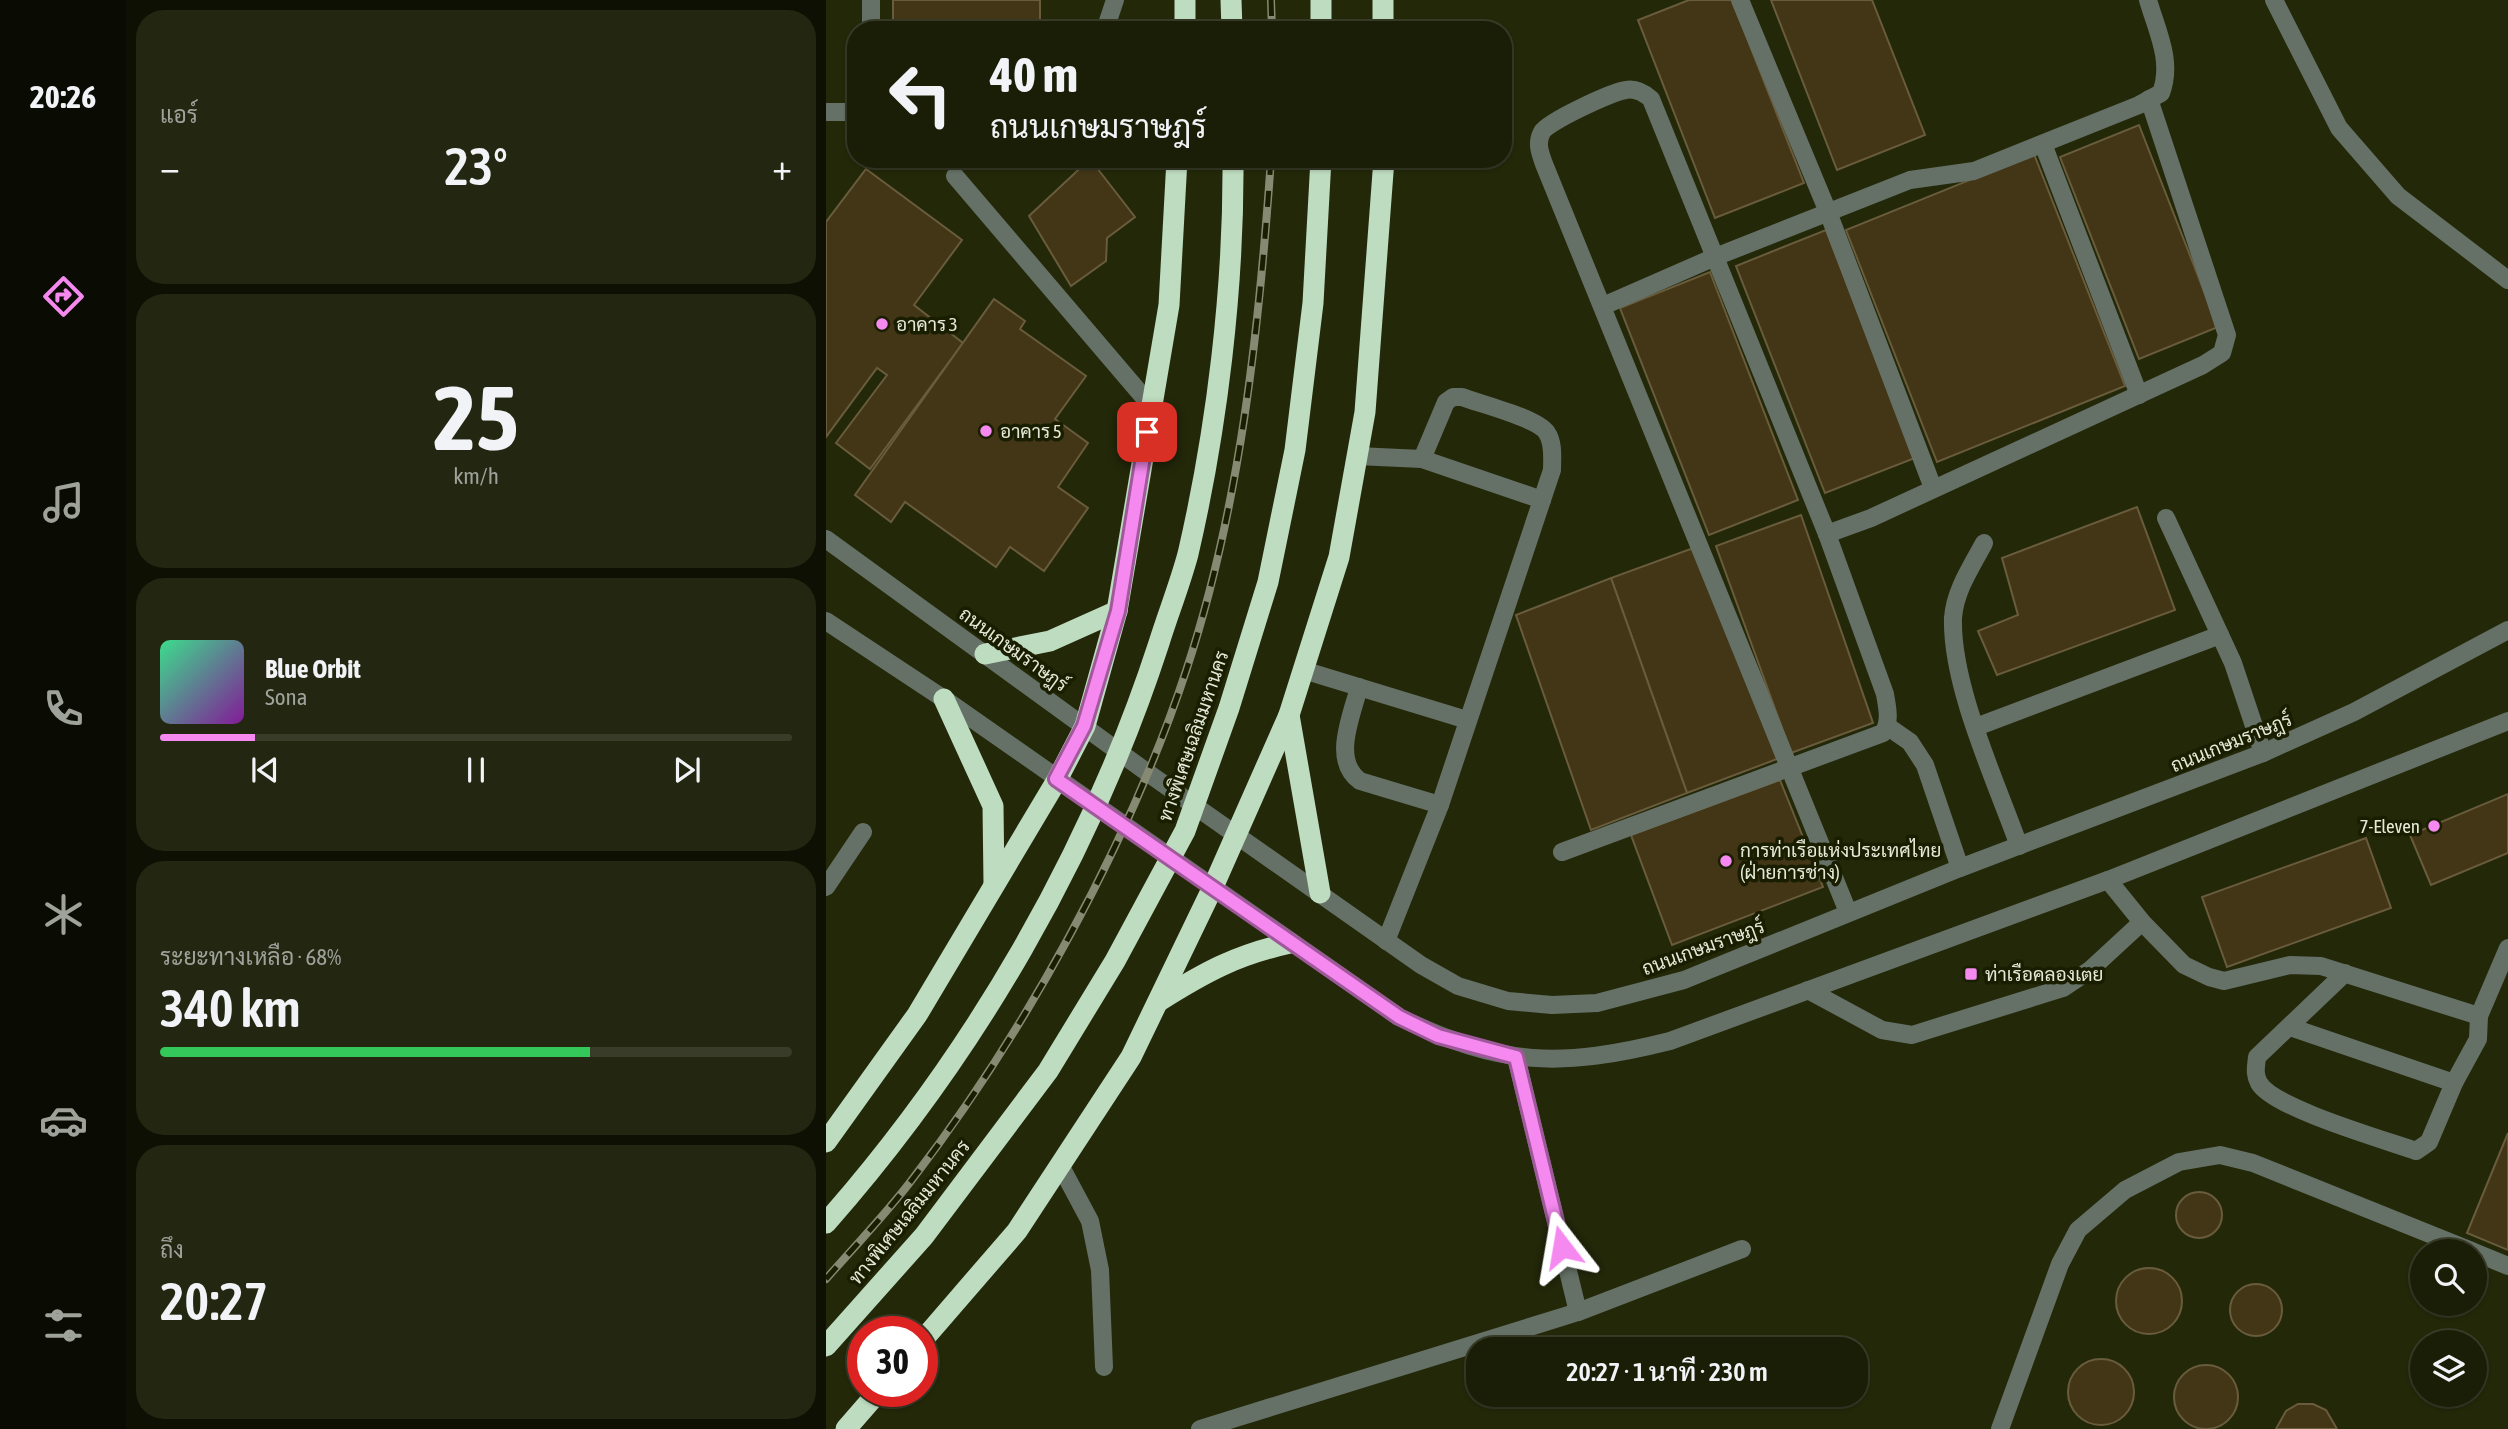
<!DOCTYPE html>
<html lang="th">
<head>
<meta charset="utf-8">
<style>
	body { margin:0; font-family:"Asap Condensed",Sarabun,sans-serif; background:#232711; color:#f1f3f6; height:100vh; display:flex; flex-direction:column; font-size:26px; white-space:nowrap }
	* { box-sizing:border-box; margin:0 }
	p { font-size:23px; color:#9fa29b }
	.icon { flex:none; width:38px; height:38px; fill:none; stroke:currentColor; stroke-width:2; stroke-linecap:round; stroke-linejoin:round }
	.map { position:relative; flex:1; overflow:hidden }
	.details { display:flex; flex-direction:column; gap:10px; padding:10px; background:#0e1004; width:700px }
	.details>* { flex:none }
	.top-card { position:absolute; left:21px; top:21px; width:665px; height:147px; border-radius:28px; box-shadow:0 2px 5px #0004,0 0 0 2px #383c28; background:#1a1e07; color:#f1f3f6; overflow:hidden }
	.buttons { position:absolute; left:1584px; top:1239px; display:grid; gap:14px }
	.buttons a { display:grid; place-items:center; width:77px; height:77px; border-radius:50%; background:#1a1e07; box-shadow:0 2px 5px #0004,0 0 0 2px #383c28; font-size:35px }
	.speed { position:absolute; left:21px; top:1316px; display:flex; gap:14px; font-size:35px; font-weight:700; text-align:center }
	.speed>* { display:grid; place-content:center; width:91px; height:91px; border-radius:50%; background:#1a1e07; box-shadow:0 2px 5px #0004,0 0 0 2px #383c28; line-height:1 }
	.speed .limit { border:10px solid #d22; background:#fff; color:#111 }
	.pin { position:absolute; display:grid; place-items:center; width:60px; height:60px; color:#fff; margin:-30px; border-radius:14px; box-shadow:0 4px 10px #0006 }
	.me { position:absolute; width:77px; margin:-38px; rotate:346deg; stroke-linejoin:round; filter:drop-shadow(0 0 5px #0008) }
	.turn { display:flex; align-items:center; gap:24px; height:147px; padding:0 28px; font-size:32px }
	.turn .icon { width:91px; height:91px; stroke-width:2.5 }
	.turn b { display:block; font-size:49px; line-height:60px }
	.big { font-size:52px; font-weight:600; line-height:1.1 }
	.details .card { flex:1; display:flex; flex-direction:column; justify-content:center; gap:10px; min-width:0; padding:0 24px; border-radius:28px; background:#232711 }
	.details .dial { align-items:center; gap:0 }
	.dial b { font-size:91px; line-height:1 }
	.song { display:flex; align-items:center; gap:21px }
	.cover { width:84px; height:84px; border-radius:10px; background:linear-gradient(135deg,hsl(150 70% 55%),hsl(290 70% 35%)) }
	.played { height:7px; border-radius:4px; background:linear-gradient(90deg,#f589ef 15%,#383c28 15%) }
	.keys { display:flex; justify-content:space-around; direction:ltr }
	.heat { display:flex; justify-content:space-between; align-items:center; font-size:38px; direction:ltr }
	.charge { height:10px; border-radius:5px; background:linear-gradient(90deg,#34c759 68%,#383c28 0) }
	.trip { position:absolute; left:640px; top:1337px; width:402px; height:70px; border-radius:28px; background:#1a1e07; box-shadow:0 2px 5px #0004,0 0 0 2px #383c28; font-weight:600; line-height:70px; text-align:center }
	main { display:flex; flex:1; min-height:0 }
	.tab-bar { display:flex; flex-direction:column; width:126px; justify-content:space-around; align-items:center; background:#0a0c03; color:#9fa29b }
	.tab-bar .icon { width:49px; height:49px }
	.tab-bar .current { color:#f589ef }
	.tab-bar b { font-size:32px; color:#f1f3f6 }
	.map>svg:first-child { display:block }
	.building { fill:#423617; stroke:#695c3c; stroke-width:2 }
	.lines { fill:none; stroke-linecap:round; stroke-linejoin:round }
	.minor { stroke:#657166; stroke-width:18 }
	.highway { stroke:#bedcc0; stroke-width:21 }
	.rail-casing { stroke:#868a72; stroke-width:8 }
	.rail { stroke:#1a1e01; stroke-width:5; stroke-dasharray:16; stroke-linecap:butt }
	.highway-bridge { stroke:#bedcc0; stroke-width:21 }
	.route-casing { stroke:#9f599b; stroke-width:18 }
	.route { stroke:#f589ef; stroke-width:12 }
	.poi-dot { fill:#f589ef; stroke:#1a1e01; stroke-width:2.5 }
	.labels { text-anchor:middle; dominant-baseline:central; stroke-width:7; stroke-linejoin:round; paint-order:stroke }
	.poi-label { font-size:19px; fill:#e5e9d7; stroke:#1a1e01; text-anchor:start }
	.street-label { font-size:19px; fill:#e5e9d7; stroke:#1a1e01 }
</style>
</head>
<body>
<main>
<nav class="tab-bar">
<b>20:26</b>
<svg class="icon current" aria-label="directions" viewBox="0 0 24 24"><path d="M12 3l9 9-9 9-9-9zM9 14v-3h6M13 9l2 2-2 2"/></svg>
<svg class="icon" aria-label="music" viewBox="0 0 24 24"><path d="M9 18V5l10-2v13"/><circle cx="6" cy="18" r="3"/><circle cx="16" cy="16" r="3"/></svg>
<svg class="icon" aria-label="phone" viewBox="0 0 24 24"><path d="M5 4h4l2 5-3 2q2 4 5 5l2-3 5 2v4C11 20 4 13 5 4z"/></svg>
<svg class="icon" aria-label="climate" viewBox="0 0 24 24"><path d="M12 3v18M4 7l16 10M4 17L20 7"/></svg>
<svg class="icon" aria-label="car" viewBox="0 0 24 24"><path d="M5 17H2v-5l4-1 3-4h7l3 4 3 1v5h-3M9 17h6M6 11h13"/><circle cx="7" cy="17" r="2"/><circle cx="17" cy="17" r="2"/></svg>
<svg class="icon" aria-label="filters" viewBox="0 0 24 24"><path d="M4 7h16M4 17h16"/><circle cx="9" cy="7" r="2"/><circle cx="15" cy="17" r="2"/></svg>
</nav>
<section class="details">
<div class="card"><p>แอร์</p>
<div class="heat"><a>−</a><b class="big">23°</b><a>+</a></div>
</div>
<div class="card dial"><b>25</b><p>km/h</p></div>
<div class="card">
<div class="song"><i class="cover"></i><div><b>Blue Orbit</b><p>Sona</p></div></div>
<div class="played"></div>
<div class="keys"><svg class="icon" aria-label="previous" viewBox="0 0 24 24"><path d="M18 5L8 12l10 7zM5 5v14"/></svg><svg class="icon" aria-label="pause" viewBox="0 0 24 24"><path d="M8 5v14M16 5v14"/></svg><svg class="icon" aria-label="next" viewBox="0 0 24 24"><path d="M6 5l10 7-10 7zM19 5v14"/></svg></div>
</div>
<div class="card"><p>ระยะทางเหลือ · 68%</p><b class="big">340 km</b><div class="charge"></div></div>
<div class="card"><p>ถึง</p><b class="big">20:27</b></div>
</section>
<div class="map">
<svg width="1682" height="1429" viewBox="0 0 1682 1429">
	<rect width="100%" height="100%" fill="#232809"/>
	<g class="building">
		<rect x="67" y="0" width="147" height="30"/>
		<polygon points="863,0 906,0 978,183 889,218 812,20"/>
		<polygon points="945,0 1046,0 1099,135 1011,170"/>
		<polygon points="1313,125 1392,327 1313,359 1234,157"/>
		<polygon points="1208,154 1299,386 1111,462 1020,230"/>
		<polygon points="264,159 309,217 281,238 280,261 245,286 203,216"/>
		<polygon points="40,169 136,240 88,305 137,343 44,469 10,443 61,375 51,368 0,437 0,222"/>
		<polygon points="1000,230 1089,458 999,493 910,266"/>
		<polygon points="884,272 972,500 883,535 794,308"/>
		<polygon points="168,299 199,321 194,329 260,376 229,419 262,443 232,487 262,508 218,571 184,547 170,567 79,502 65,522 29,495"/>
		<polygon points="1311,507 1349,610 1171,675 1152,631 1192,615 1176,558"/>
		<polygon points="975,515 1047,723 965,753 890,546"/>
		<polygon points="870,547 951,759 861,793 785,578"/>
		<polygon points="785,578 861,793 765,830 690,615"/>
		<polygon points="954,780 997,887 846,945 805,835"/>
		<polygon points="1682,794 1682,853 1605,885 1584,835"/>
		<polygon points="1540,838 1565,908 1401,967 1376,897"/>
		<polygon points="1682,1133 1682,1250 1641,1233"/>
		<circle cx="1373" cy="1215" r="23"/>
		<circle cx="1323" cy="1301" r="33"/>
		<circle cx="1430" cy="1310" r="26"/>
		<circle cx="1275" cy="1392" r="33"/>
		<circle cx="1380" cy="1397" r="32"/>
		<polygon points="1472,1404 1487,1404 1500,1410 1511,1429 1450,1429 1460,1411"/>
	</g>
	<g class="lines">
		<g class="minor">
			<polyline points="45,0 45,30"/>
			<polyline points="914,0 1002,212 1107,488"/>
			<polyline points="1448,0 1513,128 1572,196 1682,280"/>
			<polyline points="279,30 289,0"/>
			<polyline points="0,112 30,112"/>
			<polyline points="1217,144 1313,395"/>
			<polyline points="129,176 326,407"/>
			<path d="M777,306L889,257L1084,180L1148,171L1313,105L1335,93C1347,61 1331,31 1322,0"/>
			<polyline points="531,456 596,459 716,500"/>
			<polyline points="1340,518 1407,663 1437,753"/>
			<path d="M1001,534L825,99C818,93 810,88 800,90C786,92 723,121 716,132C710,143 714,153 718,164L1022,912"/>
			<polyline points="0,539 322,773 595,965 632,986 682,1001 726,1005 771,1003 858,980 1134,868 1437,753 1528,712 1682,630"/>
			<path d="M1158,543C1146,566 1129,590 1127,618C1125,686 1170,781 1193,846"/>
			<path d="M0,621L118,699L573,1017C675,1067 736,1068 844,1041L1282,880L1682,721"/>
			<polyline points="477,670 641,720"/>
			<path d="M533,687C526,716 505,760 534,781L614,805"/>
			<polyline points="1061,726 1084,742 1099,765 1134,868"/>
			<polyline points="1150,727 1394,635"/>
			<path d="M736,852L1057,733C1065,721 1061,707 1059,694L1001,534L1045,518L1377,365L1396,353L1401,335L1323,99"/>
			<path d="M1282,880L1316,922L1358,965L1383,977L1398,981L1464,965L1495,966L1653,1016L1652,1039L1628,1083L1603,1142L1590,1151C1559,1140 1447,1108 1433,1083C1428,1074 1430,1067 1431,1057L1519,973"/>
			<polyline points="0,887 37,832"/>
			<path d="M560,941L614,805L726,470C726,459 728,443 721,433C712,418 654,404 636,397H627L620,402L596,459"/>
			<polyline points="982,990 1056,1030 1086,1035 1237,988 1264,970 1316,922"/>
			<polyline points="1653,1016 1682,948"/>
			<polyline points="1464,1027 1628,1083"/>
			<polyline points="234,1165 264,1221 274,1270 278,1367"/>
			<polyline points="1648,1252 1682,1266"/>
			<polyline points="752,1312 916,1249"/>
			<polyline points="374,1429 752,1312 690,1057"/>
			<polyline points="1174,1429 1234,1264 1252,1230 1299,1190 1353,1162 1394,1155 1427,1163 1646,1251"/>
		</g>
		<g class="highway">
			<polyline points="405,0 406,30"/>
			<polyline points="495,0 495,30"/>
			<polyline points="557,0 557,30"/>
			<polyline points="359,30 359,0"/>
			<polyline points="159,654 224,641 291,611"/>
			<polyline points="118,699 167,806 168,883"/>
			<polyline points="463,715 494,893"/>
			<path d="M333,1001C379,972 410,955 464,943"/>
			<polyline points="0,1142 91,1015 231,780 259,726 291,611 343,305 351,159"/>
			<polyline points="96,1341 191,1231 305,1057 387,887 463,715 513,557 539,412 558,159"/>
			<polyline points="20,1429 53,1391"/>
		</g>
		<defs>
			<g id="rail">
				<polyline points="445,0 446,30"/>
				<path d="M0,1279C29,1246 59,1215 85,1181C197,1036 303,844 360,671C414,508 433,330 445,159"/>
			</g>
		</defs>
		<use href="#rail" class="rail-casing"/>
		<use href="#rail" class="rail"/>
		<g class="highway-bridge">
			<path d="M0,1223C148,1055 264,855 333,643C342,614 354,584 362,554C391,429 408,288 407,159"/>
			<polyline points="0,1346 98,1236 222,1071 289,961 359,831 403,708 442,582 469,450 487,303 495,159"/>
		</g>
	</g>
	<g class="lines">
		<defs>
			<polyline id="route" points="321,432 292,611 258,726 230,779 573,1017 612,1036 690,1057 736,1247"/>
		</defs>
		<use href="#route" class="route-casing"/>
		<use href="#route" class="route"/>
	</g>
	<g class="poi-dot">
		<circle cx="56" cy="324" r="7"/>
		<circle cx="160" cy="431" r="7"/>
		<circle cx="1608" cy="826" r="7"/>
		<circle cx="900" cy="861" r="7"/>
		<rect x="1138" y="967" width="14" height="14" rx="3.5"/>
	</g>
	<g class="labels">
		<g class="poi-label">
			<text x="70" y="324">อาคาร 3</text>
			<text x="174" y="431">อาคาร 5</text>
			<text x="1594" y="826" text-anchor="end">7-Eleven</text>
			<text x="914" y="850">การท่าเรือแห่งประเทศไทย<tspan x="914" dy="22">(ฝ่ายการช่าง)</tspan></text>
			<text x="1159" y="974">ท่าเรือคลองเตย</text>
		</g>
		<g class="street-label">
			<text transform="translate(188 649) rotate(36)">ถนนเกษมราษฎร์</text>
			<text transform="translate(367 736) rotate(-71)">ทางพิเศษเฉลิมมหานคร</text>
			<text transform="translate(1405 742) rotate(-22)">ถนนเกษมราษฎร์</text>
			<text transform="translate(877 947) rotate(-20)">ถนนเกษมราษฎร์</text>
			<text transform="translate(83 1212) rotate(-51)">ทางพิเศษเฉลิมมหานคร</text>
		</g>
	</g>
</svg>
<div class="buttons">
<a><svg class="icon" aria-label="search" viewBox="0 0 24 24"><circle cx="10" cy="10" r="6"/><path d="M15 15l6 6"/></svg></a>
<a><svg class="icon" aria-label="layers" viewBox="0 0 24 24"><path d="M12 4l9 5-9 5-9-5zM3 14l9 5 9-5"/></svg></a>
</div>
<div class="speed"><div class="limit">30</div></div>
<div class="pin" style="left:321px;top:432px;background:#d93025"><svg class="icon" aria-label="arrive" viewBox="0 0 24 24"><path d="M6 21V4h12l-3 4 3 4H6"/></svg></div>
<svg class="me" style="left:736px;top:1247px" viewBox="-20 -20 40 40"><path d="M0-17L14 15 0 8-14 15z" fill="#f589ef" stroke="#fff" stroke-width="4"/></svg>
<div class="trip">20:27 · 1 นาที · 230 m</div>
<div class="top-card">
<div class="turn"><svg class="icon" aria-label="left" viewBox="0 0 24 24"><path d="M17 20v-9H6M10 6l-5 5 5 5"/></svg><div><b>40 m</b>ถนนเกษมราษฎร์</div></div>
</div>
</div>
</main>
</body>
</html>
